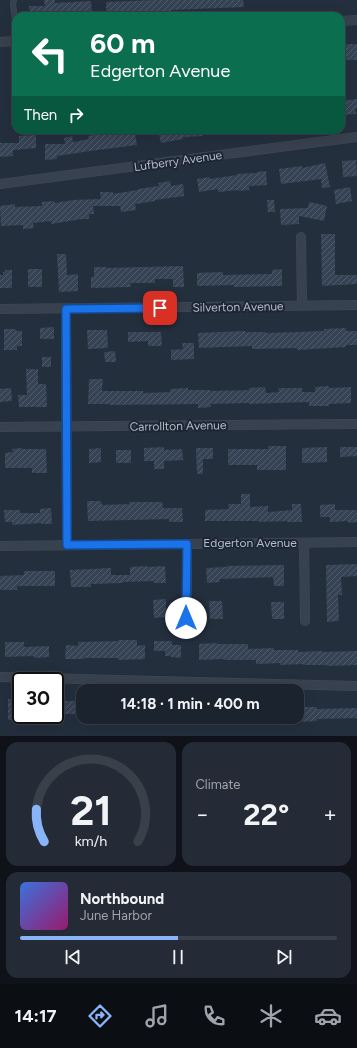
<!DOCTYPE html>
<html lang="en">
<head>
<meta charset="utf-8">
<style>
	body { margin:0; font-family:Figtree,sans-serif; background:#242b36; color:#f1f3f6; height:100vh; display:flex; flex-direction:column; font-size:15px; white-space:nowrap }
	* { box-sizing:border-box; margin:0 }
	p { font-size:13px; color:#a0a4aa }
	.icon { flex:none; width:22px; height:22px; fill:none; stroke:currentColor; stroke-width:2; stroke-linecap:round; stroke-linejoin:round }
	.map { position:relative; height:736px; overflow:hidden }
	.side { display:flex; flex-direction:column; gap:6px; padding:6px; background:#0f1319; flex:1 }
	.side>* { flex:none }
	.hud { position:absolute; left:12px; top:12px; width:333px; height:122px; border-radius:12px; box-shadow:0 4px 16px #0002,0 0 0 1px #39404a; background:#0b6e4f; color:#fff; overflow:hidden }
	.speed { position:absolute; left:12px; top:672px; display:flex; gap:8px; font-size:20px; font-weight:700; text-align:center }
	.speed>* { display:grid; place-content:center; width:52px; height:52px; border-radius:50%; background:#1b232e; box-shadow:0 4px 16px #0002,0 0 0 1px #39404a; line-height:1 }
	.speed .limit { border:2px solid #111; border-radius:6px; background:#fff; color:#111 }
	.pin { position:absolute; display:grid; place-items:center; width:34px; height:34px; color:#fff; margin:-17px; border-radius:8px; box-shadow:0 2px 6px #0006 }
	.me { position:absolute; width:44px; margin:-22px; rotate:0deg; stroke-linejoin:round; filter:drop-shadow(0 0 3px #0008) }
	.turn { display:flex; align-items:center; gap:14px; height:84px; padding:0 12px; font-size:18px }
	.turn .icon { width:52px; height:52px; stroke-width:2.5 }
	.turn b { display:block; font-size:28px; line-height:34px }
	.then { display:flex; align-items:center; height:38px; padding:0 12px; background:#0003; gap:8px; font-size:15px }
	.big { font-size:30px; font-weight:700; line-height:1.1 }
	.side .widget { flex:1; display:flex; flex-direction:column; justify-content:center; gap:6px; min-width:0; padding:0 14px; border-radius:12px; background:#242b36 }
	.side .dial { align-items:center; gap:0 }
	.dial svg { height:104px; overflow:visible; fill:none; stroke:#39404a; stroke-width:7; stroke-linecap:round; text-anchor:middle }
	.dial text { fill:#f1f3f6; stroke:none }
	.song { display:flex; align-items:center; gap:12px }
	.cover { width:48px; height:48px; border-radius:6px; background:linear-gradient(135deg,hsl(220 70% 55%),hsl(320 70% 35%)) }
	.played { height:4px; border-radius:2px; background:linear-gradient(90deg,#8ab4f8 50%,#39404a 50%) }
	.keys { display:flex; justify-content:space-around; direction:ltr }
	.heat { display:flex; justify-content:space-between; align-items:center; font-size:22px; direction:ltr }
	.side .tiles { flex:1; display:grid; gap:6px; grid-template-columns:1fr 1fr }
	.widget:last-child { grid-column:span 2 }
	.trip { position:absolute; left:76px; top:684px; width:228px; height:40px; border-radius:12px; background:#1b232e; box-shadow:0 4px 16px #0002,0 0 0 1px #39404a; font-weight:700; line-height:40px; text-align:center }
	.tabs { display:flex; height:64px; justify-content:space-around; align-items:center; background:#0b0e12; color:#a0a4aa }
	.tabs .icon { width:28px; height:28px }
	.tabs .active { color:#8ab4f8 }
	.tabs b { font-size:18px; color:#f1f3f6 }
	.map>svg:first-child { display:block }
	.building { fill:url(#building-hatch) }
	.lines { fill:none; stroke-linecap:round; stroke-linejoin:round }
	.service-casing { stroke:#414a57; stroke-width:6 }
	.minor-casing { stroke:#414a57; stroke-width:10 }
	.service { stroke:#38414e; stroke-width:4.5 }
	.minor { stroke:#38414e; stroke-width:9 }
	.route-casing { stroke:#114b97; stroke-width:10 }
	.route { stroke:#1a73e8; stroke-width:7 }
	.labels { text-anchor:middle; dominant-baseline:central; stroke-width:4; stroke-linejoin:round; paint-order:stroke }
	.street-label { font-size:12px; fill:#b4bcc9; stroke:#1d2633 }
</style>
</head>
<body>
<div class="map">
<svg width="357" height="736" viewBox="0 0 357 736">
	<defs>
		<pattern id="building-hatch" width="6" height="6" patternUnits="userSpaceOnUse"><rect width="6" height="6" fill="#364354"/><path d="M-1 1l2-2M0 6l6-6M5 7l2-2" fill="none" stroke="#515c6b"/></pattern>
	</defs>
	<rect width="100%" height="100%" fill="#242f3e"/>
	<g class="building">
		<polygon points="44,0 55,0 55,3 91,1 92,16 30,16 29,6 45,6"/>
		<polygon points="154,0 243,0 244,7 171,10 171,13 106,16 106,2"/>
		<rect x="341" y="44" width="16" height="16"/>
		<polygon points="357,99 357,108 355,109 356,114 341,115 341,101"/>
		<polygon points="111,130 126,130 127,134 135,133 137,145 90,151 57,156 57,159 45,160 45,144 65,144 64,138 72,136 73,142 89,139 88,136 111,133"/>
		<polygon points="158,130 203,130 203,136 183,137 183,139 161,143"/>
		<polygon points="36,135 36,148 13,150 13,156 0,157 0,143 19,143 19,136"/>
		<polygon points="356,160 357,176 343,177 342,161"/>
		<polygon points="325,163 330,187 322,188 321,179 281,184 279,169 302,166 302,168"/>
		<polygon points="266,171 267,185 249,186 249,190 238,191 238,190 218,192 218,189 199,192 197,179 210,177 210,179 237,175 237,174 257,173 257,172"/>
		<polygon points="170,181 171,186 183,184 184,196 155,200 155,201 135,204 136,210 121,212 120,206 93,206 94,214 89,214 89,219 82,219 51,224 51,221 33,223 34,228 23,229 23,225 1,226 0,206 15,204 15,207 42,206 42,202 54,201 55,203 73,200 101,199 100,192 113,192 113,194 138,190 138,189 159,186 158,183"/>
		<polygon points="350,187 352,201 336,204 334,190"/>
		<polygon points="267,200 274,200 275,212 268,212"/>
		<polygon points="309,202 327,206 324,221 299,216 299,224 281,225 280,209 308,208"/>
		<polygon points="321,234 335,234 335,275 357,275 357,284 322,286"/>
		<polygon points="57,254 66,254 67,275 78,274 78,291 59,292"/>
		<polygon points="183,266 184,287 173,287 173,279 155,279 155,283 130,283 131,287 91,288 91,277 94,277 94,267 106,267 106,268"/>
		<rect x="28" y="269" width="14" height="18"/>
		<polygon points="282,269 282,286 234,287 234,285 197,286 197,273 223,272 223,275 272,274 272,270"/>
		<polygon points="5,270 12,270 12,288 0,288 0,275 3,275 3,272 5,272"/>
		<polygon points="54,327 54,339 40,339 40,328"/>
		<polygon points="346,328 346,331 357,331 357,345 346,345 346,347 297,350 297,348 252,349 252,346 199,348 198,333 245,331 245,332 266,332 266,333 298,332 324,331 324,329"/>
		<polygon points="4,329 16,329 16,331 22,331 22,346 17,346 17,350 4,350"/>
		<polygon points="87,330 107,330 108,348 88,349"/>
		<polygon points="128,332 161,332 162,346 148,346 148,341 128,342"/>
		<polygon points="182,343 194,343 194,359 171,360 171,350 183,349"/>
		<polygon points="115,351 116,362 105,362 104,352"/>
		<rect x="42" y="357" width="9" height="10"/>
		<polygon points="26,369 38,369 38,384 46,384 47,407 19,407 18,395 27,395"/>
		<polygon points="89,379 103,379 102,391 143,391 143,393 170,392 170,389 188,388 188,390 210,390 210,391 249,390 249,388 265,387 266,393 279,392 278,388 302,388 302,392 315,392 315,387 329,386 329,388 351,387 351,403 329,404 329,406 309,406 309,402 249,404 249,403 211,404 211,407 198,408 198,404 110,405 110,404 88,404"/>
		<polygon points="11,388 12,401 0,402 0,389"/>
		<polygon points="268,446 286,446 286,470 257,470 257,465 228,465 228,449 268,449"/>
		<polygon points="164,447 164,450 182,449 183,460 164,461 164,469 154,469 154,461 144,461 144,448"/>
		<polygon points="327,447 327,462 302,463 302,448"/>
		<polygon points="340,447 357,447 357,456 340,457"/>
		<polygon points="22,448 22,449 46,449 47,473 32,473 32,468 5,468 5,453 13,452 12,449"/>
		<polygon points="101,448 101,462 89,463 89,449"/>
		<polygon points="196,448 213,448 213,459 203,459 203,474 197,474"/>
		<rect x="116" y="450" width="15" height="13"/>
		<polygon points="241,494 250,494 250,507 268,506 268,512 292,510 292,504 301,504 302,522 287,522 287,521 259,522 259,521 205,521 205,510 229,509 228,504 241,504"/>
		<polygon points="87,501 101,501 102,505 129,504 129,502 162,502 163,508 182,508 183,522 169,522 169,519 88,521"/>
		<polygon points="335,504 335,510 357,510 357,522 349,523 348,521 330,522 330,517 320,517 320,505"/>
		<polygon points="51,508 52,524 41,524 41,523 12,525 12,522 5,522 4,510 20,510 20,513 40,513 40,509"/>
		<polygon points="357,564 357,576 341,577 342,595 338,595 339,621 327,622 326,565"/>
		<polygon points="284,565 284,586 274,586 273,577 219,579 220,582 207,583 206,568 226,567 226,566"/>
		<polygon points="147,566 147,567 165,566 166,583 154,583 153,581 123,582 123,583 91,584 91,587 71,587 70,570 111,568 111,575 130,575 130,567"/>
		<polygon points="24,571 55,571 55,586 17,586 17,590 0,590 0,576 24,575"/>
		<polygon points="166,599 166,617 154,618 153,600"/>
		<polygon points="209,601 222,601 223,619 210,619"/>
		<polygon points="271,602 284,602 284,619 272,619"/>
		<polygon points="118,640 137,640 137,646 145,645 145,659 118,660 118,658 84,658 84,659 65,659 66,645 78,646 78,642 118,641"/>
		<polygon points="154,641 172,641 172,645 181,645 181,658 171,657 171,656 165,656 165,651 154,651"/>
		<polygon points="5,642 24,642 24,647 49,646 49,657 34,658 34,656 5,657"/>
		<polygon points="217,643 217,644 248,644 248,649 274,648 274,650 298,650 298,652 322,651 322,652 357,651 357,665 327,666 327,665 303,665 303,664 280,665 280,663 256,664 256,660 224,660 224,659 199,660 199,644"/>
		<polygon points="8,699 21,699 21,714 16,714 16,720 8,720"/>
		<rect x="55" y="701" width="28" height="13"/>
		<polygon points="298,707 316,707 317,709 357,708 357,718 317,719 317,721 299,722"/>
		<polygon points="282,717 291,717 292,725 282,725"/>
	</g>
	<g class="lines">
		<defs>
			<polyline id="service" points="14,0 13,4 16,29"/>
			<g id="minor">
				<polyline points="341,21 357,20"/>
				<polyline points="0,42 16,41"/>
				<polyline points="0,184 357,137"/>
				<polyline points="301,237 302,306"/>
				<polyline points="0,309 357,305"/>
				<polyline points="66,309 67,545"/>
				<polyline points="0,427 357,424"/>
				<polyline points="304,543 305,621"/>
				<polyline points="0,546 357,542"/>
				<polyline points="187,618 187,544"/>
				<polyline points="0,677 357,686"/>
			</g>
		</defs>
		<use href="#service" class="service-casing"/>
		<use href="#minor" class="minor-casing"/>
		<use href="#service" class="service"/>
		<use href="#minor" class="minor"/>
	</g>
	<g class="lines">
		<defs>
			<polyline id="route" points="160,308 66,309 67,545 187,544 186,618"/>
		</defs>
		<use href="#route" class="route-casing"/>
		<use href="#route" class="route"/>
	</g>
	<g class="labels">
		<g class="street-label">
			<text transform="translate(178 161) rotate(-8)">Lufberry Avenue</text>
			<text transform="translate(238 307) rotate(-1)">Silverton Avenue</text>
			<text transform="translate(178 426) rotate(-1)">Carrollton Avenue</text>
			<text x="250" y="543">Edgerton Avenue</text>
		</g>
	</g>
</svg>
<div class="speed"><div class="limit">30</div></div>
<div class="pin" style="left:160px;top:308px;background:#d93025"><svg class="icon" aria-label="arrive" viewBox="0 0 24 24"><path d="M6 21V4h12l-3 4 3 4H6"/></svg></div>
<svg class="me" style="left:186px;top:618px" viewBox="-20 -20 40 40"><circle r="19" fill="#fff"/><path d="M0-13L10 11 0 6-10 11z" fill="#1a73e8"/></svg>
<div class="trip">14:18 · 1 min · 400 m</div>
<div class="hud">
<div class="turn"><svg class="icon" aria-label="left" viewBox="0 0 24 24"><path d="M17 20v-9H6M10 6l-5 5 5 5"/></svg><div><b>60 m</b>Edgerton Avenue</div></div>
<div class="then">Then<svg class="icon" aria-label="right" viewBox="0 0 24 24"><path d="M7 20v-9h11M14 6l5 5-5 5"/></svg></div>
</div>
</div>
<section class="side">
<div class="tiles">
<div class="widget dial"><svg viewBox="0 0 100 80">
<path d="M14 69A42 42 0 1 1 86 69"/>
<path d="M14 69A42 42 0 0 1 8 44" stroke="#8ab4f8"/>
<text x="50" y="56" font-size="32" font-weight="700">21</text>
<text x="50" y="72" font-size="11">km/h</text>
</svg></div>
<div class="widget"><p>Climate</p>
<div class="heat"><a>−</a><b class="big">22°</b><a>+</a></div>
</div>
<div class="widget">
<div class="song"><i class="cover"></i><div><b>Northbound</b><p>June Harbor</p></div></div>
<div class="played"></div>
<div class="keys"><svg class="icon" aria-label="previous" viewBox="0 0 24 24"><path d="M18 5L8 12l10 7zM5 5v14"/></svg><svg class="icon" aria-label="pause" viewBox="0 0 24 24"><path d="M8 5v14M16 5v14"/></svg><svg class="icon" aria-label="next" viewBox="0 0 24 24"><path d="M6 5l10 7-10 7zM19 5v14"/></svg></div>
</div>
</div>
</section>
<nav class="tabs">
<b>14:17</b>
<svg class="icon active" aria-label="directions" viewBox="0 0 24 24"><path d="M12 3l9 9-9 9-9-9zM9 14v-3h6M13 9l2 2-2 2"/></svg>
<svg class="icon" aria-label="music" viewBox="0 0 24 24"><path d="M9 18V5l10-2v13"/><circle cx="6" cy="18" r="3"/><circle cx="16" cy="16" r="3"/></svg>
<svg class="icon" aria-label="phone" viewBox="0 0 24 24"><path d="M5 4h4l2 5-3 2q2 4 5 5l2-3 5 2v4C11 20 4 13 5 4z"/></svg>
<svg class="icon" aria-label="climate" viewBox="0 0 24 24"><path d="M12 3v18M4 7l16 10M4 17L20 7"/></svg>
<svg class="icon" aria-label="car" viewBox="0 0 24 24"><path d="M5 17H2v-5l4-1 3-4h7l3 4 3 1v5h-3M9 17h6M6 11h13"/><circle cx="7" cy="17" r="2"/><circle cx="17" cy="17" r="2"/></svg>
</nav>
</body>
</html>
